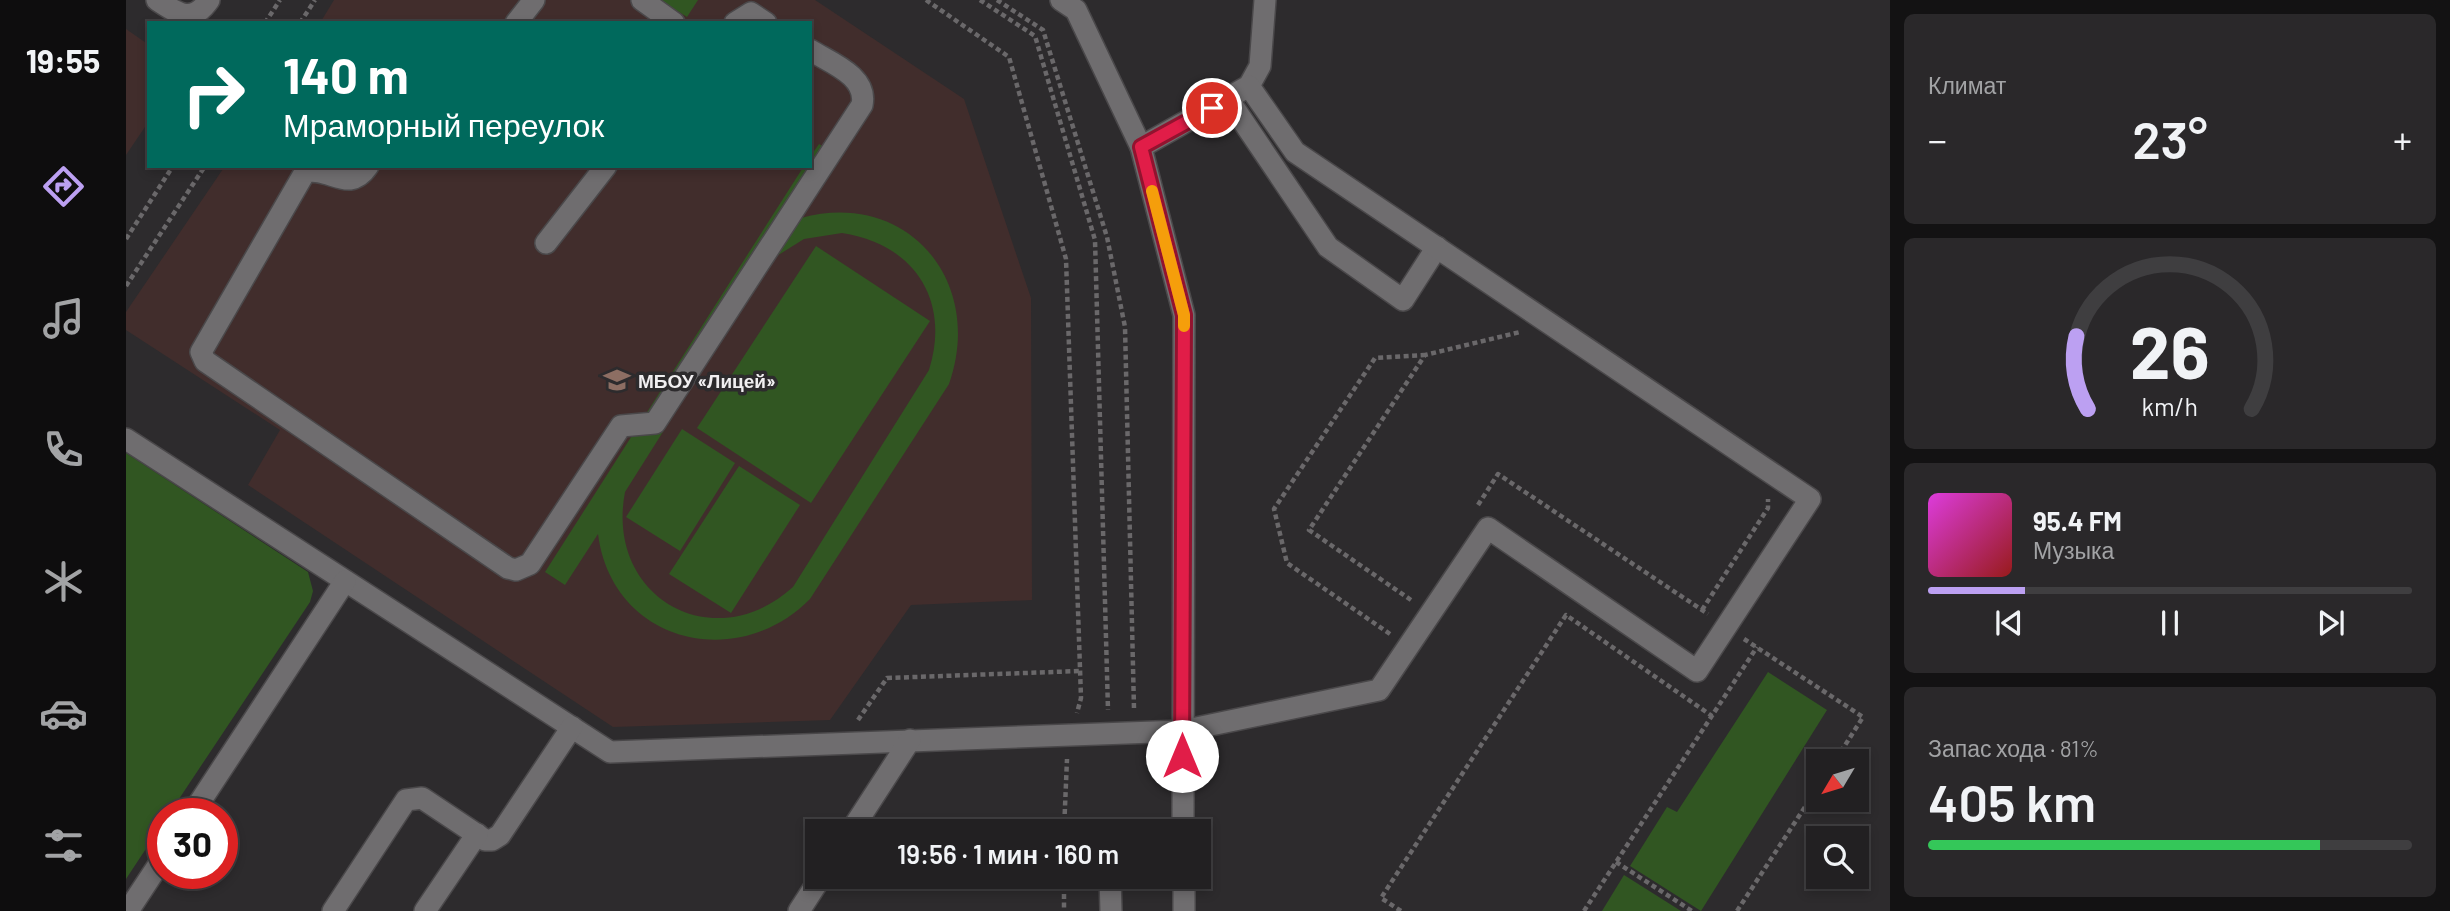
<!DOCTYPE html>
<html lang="ru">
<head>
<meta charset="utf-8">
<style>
	body { margin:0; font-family:Barlow,sans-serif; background:#2a282a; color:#f1f3f6; height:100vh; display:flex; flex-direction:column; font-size:26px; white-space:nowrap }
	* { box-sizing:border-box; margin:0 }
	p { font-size:23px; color:#a2a3a5 }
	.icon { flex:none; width:38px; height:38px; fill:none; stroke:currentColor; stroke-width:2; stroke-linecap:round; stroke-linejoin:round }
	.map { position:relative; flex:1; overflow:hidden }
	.drawer { display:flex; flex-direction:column; gap:14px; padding:14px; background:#131213; width:560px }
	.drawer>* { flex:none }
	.top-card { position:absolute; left:21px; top:21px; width:665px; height:147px; border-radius:0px; box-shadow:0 4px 10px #0003,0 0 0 2px #3f3e40; background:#00695c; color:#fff; overflow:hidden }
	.needle { width:46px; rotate:232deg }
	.controls { position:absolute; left:1680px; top:749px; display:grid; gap:14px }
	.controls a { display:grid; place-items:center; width:63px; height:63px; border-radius:0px; background:#222022; box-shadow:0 4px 10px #0003,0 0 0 2px #3f3e40; font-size:35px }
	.speed { position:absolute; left:21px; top:798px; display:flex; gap:14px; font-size:35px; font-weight:700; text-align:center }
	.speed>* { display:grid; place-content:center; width:91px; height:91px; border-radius:50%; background:#222022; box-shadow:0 4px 10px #0003,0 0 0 2px #3f3e40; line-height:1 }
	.speed .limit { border:10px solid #d22; background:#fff; color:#111 }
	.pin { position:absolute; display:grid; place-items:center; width:60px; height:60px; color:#fff; margin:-30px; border:4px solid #fff; border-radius:50%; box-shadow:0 2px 7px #0007 }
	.me { position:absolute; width:77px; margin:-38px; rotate:0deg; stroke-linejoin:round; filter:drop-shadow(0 0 5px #0008) }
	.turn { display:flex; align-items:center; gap:24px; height:147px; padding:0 21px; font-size:32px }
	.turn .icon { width:91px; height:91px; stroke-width:2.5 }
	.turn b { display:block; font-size:49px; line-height:60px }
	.big { font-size:52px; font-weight:600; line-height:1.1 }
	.drawer .widget { flex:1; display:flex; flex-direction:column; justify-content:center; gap:10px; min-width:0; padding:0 24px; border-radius:10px; background:#2a282a }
	.drawer .dial { align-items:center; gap:0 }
	.dial svg { height:182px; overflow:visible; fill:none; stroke:#3f3e40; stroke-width:7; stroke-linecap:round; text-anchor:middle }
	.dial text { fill:#f1f3f6; stroke:none }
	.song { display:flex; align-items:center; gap:21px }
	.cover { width:84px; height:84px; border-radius:10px; background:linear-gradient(135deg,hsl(300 70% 55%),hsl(0 70% 35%)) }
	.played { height:7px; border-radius:4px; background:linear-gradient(90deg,#bca0f2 20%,#3f3e40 20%) }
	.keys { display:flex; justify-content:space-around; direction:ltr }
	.heat { display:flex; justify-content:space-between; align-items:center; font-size:38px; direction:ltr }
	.charge { height:10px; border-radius:5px; background:linear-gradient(90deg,#34c759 81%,#3f3e40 0) }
	.trip { position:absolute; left:679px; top:819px; width:406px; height:70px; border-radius:0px; background:#222022; box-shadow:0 4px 10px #0003,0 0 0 2px #3f3e40; font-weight:600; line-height:70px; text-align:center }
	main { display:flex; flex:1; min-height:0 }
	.menu { display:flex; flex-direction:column; width:126px; justify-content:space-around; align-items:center; background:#0e0d0e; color:#a2a3a5 }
	.menu .icon { width:49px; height:49px }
	.menu .selected { color:#bca0f2 }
	.menu b { font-size:32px; color:#f1f3f6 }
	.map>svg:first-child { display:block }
	.education { fill:#412d2c }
	.green { fill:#315622; fill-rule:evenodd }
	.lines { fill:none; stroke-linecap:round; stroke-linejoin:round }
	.minor-casing { stroke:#4a484a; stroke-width:24 }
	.path { stroke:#6a686a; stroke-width:4.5; stroke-dasharray:5 3.5; stroke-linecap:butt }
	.minor { stroke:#6f6d6f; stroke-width:21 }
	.route-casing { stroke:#92132f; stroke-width:18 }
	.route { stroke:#e11d48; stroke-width:12 }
	.slow { stroke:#f59e0b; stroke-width:12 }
	.labels { text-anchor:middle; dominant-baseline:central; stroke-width:7; stroke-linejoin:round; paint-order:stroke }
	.poi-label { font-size:19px; font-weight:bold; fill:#f1eff1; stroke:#2d2b2d; text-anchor:start }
</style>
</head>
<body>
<main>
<nav class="menu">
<b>19:55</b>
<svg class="icon selected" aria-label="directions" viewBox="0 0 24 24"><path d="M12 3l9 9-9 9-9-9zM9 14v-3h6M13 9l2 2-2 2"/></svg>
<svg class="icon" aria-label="music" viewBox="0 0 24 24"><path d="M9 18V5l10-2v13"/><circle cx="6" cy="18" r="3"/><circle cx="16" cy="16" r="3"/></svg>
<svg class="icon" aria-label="phone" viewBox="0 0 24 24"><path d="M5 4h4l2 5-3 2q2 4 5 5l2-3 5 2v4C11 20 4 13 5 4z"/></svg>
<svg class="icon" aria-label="climate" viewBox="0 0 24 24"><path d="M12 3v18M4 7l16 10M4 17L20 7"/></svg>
<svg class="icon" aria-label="car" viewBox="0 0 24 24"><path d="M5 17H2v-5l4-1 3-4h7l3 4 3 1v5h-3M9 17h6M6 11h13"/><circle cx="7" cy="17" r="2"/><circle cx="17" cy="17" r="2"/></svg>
<svg class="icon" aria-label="filters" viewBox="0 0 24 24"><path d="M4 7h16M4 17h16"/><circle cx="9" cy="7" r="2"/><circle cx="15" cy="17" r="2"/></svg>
</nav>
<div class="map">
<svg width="1764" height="911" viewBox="0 0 1764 911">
	<rect width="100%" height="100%" fill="#2d2b2d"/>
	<g class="education">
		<polygon points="208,0 689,0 838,99 905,298 906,600 785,605 704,720 487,727 122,485 154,430 0,330 0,312 99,166 684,166 684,23 194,23"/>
		<polygon points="0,29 23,45 23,121 0,155"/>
	</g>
	<g class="green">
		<polygon points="534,0 572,0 561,17"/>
		<path d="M693,144L713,157L675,218C782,189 859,282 823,384L684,599C611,673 486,643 472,534L439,585L419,572L678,166H684V157ZM716,233C788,244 825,300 803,370L667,587C587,659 479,597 499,492L646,259L678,239Z"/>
		<polygon points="690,246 804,321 685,503 571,428"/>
		<polygon points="556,429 609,463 554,551 500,517"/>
		<polygon points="0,453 182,572 187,591 184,602 43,814 37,814 37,823 0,879"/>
		<polygon points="613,466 674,505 605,613 543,574"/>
		<polygon points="1642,672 1701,710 1575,911 1504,866 1541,807 1551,812"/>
		<polygon points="1498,875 1555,911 1476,911"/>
	</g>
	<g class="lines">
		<defs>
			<g id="minor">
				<path d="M31,0C51,13 66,25 83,0"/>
				<polyline points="516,0 548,23"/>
				<polyline points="935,0 950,10 1015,147 1058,315 1057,831"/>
				<polyline points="390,23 408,0"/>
				<polyline points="609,23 625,13 640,23"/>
				<polyline points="1102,99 1202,247 1277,300 1311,247"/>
				<polyline points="1015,147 1123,86 1134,66 1139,0"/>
				<path d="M242,166C222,195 205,166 179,172L75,352L79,361L382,568L390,570L404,564L495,426L529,423L736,105C742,76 705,63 684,50"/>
				<polyline points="420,243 480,166"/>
				<polyline points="0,439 484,752 1056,731 1253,690 1362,528 1571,671 1684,499 1169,152 1123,86"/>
				<polyline points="66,814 219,581"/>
				<polyline points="725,831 784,740"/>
				<polyline points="984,877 985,911"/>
				<polyline points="1058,877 1058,911"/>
				<polyline points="2,911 37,858"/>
				<polyline points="207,911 280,800 296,798 359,840 366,840 374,835 446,727"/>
				<polyline points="299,911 351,834"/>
				<polyline points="673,911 695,877"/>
			</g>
		</defs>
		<use href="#minor" class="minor-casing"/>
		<g class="path">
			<polyline points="800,0 883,57 940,259 955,698 951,713"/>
			<polyline points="854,0 909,36 969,240 982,710"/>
			<polyline points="871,0 917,30 981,237 999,327 1008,709"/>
			<polyline points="139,23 154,0"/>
			<polyline points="174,23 189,0"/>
			<polyline points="0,239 47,166"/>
			<polyline points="0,286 79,166"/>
			<polyline points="1352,505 1372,474 1582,614"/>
			<polyline points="1285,600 1183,530 1299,355 1394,332"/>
			<polyline points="1576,610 1642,508 1642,499"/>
			<polyline points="1264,634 1161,563 1148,509 1249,358 1298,355"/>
			<polyline points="1618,639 1737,717 1709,761"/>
			<polyline points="732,720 761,678 954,671"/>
			<polyline points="938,831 941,759"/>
			<polyline points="1490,862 1566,911"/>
			<polyline points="938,877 938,911"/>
			<polyline points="1275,911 1255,898 1440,615 1586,716"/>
			<polyline points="1458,911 1631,647"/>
			<polyline points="1611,911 1692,787"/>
		</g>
		<use href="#minor" class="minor"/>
	</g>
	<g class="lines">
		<defs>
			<polyline id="route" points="1056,756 1058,315 1015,147 1086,108"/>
		</defs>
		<use href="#route" class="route-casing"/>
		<use href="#route" class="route"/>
		<polyline class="slow" points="1026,191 1058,315 1058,326"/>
	</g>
	<defs>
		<symbol id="school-bare" viewBox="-9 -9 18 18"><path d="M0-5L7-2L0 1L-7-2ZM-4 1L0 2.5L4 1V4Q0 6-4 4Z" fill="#8d6e63" stroke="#2d2b2d" stroke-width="2.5" paint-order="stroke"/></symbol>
	</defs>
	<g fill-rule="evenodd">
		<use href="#school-bare" x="472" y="361" width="38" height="38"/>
	</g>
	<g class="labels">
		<g class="poi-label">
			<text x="512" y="380">МБОУ «Лицей»</text>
		</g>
	</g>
</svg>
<div class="controls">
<a><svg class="needle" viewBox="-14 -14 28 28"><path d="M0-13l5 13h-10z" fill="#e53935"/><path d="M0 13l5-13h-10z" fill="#a2a3a5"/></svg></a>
<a><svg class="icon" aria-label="search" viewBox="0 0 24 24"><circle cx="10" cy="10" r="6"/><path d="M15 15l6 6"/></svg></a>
</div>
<div class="speed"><div class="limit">30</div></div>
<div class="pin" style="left:1086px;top:108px;background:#d93025"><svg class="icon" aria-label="arrive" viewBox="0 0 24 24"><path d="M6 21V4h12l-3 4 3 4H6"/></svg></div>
<svg class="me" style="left:1056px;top:756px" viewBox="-20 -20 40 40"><circle r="19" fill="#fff"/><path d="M0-13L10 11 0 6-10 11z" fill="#e11d48"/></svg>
<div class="trip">19:56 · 1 мин · 160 m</div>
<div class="top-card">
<div class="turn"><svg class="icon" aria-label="right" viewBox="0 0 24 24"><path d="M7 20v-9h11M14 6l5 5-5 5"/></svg><div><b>140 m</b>Мраморный переулок</div></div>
</div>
</div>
<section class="drawer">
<div class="widget"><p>Климат</p>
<div class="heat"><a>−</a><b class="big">23°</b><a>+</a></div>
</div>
<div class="widget dial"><svg viewBox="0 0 100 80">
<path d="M14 69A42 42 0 1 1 86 69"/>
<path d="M14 69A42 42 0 0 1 9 37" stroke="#bca0f2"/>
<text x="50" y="56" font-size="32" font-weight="700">26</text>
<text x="50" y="72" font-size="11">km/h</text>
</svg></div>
<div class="widget">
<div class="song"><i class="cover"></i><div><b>95.4 FM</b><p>Музыка</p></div></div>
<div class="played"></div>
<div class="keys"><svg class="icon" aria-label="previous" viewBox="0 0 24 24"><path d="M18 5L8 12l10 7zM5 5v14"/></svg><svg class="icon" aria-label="pause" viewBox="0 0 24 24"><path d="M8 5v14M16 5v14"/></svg><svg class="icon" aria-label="next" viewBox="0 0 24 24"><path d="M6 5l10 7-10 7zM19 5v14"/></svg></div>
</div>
<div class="widget"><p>Запас хода · 81%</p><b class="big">405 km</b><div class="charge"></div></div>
</section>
</main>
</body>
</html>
